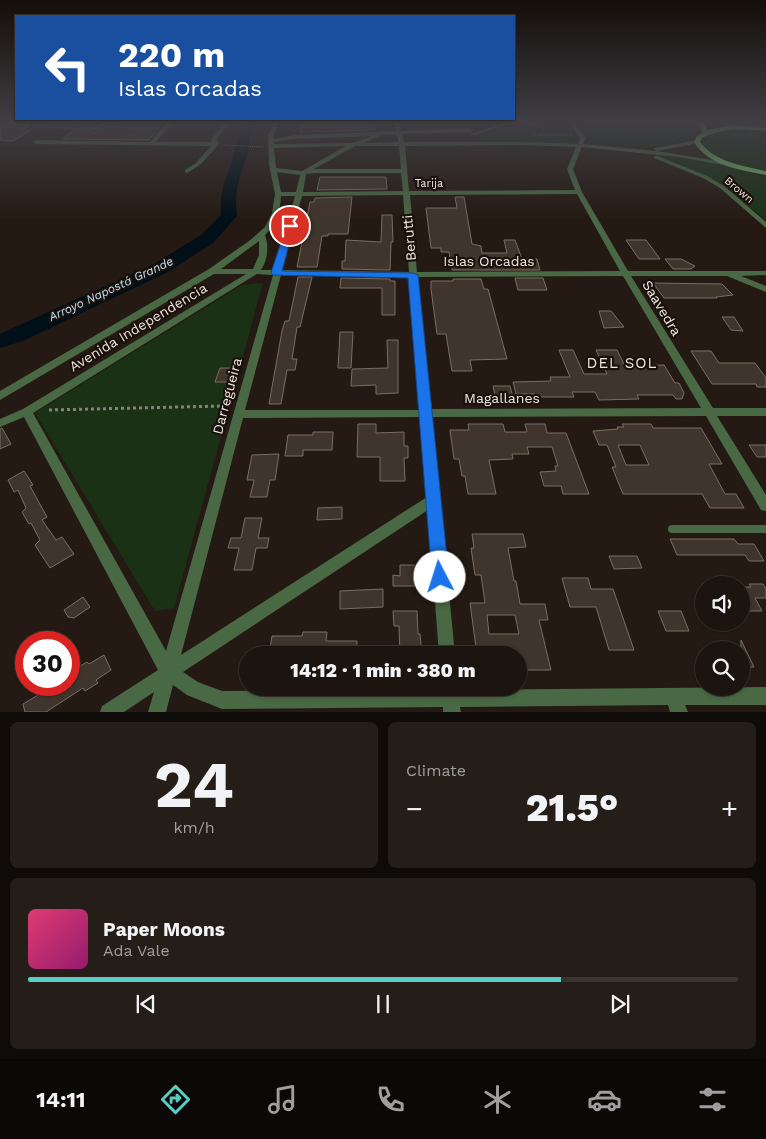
<!DOCTYPE html>
<html lang="en">
<head>
<meta charset="utf-8">
<style>
	body { margin:0; font-family:"Work Sans",sans-serif; background:#251d17; color:#f1f3f6; height:100vh; display:flex; flex-direction:column; font-size:19px; white-space:nowrap }
	* { box-sizing:border-box; margin:0 }
	p { font-size:16px; color:#a09e9e }
	.icon { flex:none; width:28px; height:28px; fill:none; stroke:currentColor; stroke-width:2; stroke-linecap:round; stroke-linejoin:round }
	.map { position:relative; height:712px; overflow:hidden }
	.side { display:flex; flex-direction:column; gap:10px; padding:10px; background:#0f0b08; flex:1 }
	.side>* { flex:none }
	.hud { position:absolute; left:15px; top:15px; width:500px; height:105px; border-radius:0px; box-shadow:0 1px 4px #0004,0 0 0 1px #3a332e; background:#1a4fa0; color:#fff; overflow:hidden }
	.fabs { position:absolute; left:695px; top:576px; display:grid; gap:10px }
	.fabs a { display:grid; place-items:center; width:55px; height:55px; border-radius:50%; background:#1c140e; box-shadow:0 1px 4px #0004,0 0 0 1px #3a332e; font-size:25px }
	.speed { position:absolute; left:15px; top:631px; display:flex; gap:10px; font-size:25px; font-weight:700; text-align:center }
	.speed>* { display:grid; place-content:center; width:65px; height:65px; border-radius:50%; background:#1c140e; box-shadow:0 1px 4px #0004,0 0 0 1px #3a332e; line-height:1 }
	.speed .limit { border:8px solid #d22; background:#fff; color:#111 }
	.pin { position:absolute; display:grid; place-items:center; width:42px; height:42px; color:#fff; margin:-21px; border:2px solid #fff; border-radius:50%; box-shadow:0 1px 5px #0007 }
	.me { position:absolute; width:55px; margin:-28px; rotate:355deg; stroke-linejoin:round; filter:drop-shadow(0 0 4px #0008) }
	.turn { display:flex; align-items:center; gap:18px; height:105px; padding:0 20px; font-size:22px }
	.turn .icon { width:65px; height:65px; stroke-width:2.5 }
	.turn b { display:block; font-size:35px; line-height:42px }
	.big { font-size:38px; font-weight:800; line-height:1.1 }
	.side .card { flex:1; display:flex; flex-direction:column; justify-content:center; gap:8px; min-width:0; padding:0 18px; border-radius:8px; background:#251d17 }
	.side .dial { align-items:center; gap:0 }
	.dial b { font-size:65px; line-height:1 }
	.song { display:flex; align-items:center; gap:15px }
	.cover { width:60px; height:60px; border-radius:8px; background:linear-gradient(135deg,hsl(340 70% 55%),hsl(320 70% 35%)) }
	.played { height:5px; border-radius:2px; background:linear-gradient(90deg,#56cec3 75%,#3a332e 75%) }
	.keys { display:flex; justify-content:space-around; direction:ltr }
	.heat { display:flex; justify-content:space-between; align-items:center; font-size:28px; direction:ltr }
	.side .tiles { flex:1; display:grid; gap:10px; grid-template-columns:1fr 1fr }
	.card:last-child { grid-column:span 2 }
	.trip { position:absolute; left:239px; top:646px; width:288px; height:50px; border-radius:25px; background:#1c140e; box-shadow:0 1px 4px #0004,0 0 0 1px #3a332e; font-weight:800; line-height:50px; text-align:center }
	.dock { display:flex; height:80px; justify-content:space-around; align-items:center; background:#0b0806; color:#a09e9e }
	.dock .icon { width:35px; height:35px }
	.dock .on { color:#56cec3 }
	.dock b { font-size:22px; color:#f1f3f6 }
	.map>svg:first-child { display:block }
	.green { fill:#1a3115 }
	.lines { fill:none; stroke-linecap:round; stroke-linejoin:round }
	.river { fill:#000f18; fill-rule:evenodd }
	.building { fill:#40352c; stroke:#7a6d63; fill-rule:evenodd }
	.path-far1 { stroke:#8a817b; stroke-width:1; stroke-dasharray:1 1; stroke-linecap:butt }
	.path { stroke:#8a817b; stroke-width:3; stroke-dasharray:3 3; stroke-linecap:butt }
	.lane-far1 { stroke:#496844; stroke-width:6 }
	.lane { stroke:#496844; stroke-width:8 }
	.street { fill:#496844; fill-rule:evenodd }
	.primary { fill:#71b568; fill-rule:evenodd }
	.route { fill:#1a73e8; stroke:#114b97 }
	.labels { text-anchor:middle; dominant-baseline:central; stroke-width:4.5; stroke-linejoin:round; paint-order:stroke }
	.far-street-label { font-size:11px; fill:#ede6e0; stroke:#1b110a }
	.far-water-label { font-size:12px; font-style:italic; fill:#bce4f5; stroke:#1b110a }
	.street-label { font-size:14px; fill:#ede6e0; stroke:#1b110a }
	.neighbourhood-label { font-size:15px; letter-spacing:1px; fill:#ede6e0; stroke:#1b110a }
</style>
</head>
<body>
<div class="map">
<svg width="766" height="712" viewBox="0 0 766 712">
	<rect width="100%" height="100%" fill="#251a13"/>
	<g class="green">
		<polygon points="523,120 565,120 578,139 576,144 487,143 481,141 479,136 484,133"/>
		<path d="M573,120H690L698,127L695,134C665,153 624,145 592,141Z"/>
		<polygon points="702,120 760,120 766,125 766,128 715,128"/>
		<path d="M737,130H766V172C750,168 708,160 704,142C711,131 725,130 737,130Z"/>
		<polygon points="659,155 714,163 766,177 766,220 719,182"/>
		<polygon points="263,283 174,608 155,611 35,413 242,285"/>
	</g>
	<g class="lines">
		<path class="river" d="M244,120H256C249,129 251,137 249,147C243,174 233,185 237,216L213,243L168,272L23,341L0,348V334L154,264L201,235L221,215C219,185 230,173 236,146C239,137 238,129 244,120Z"/>
	</g>
	<g class="building">
		<polygon points="307,120 346,120 376,122 375,130 300,132 304,121"/>
		<polygon points="0,124 30,124 23,130 31,130 13,141 0,140"/>
		<polygon points="108,126 130,128 159,128 149,140 63,139 74,130 79,130 83,127 88,127 86,129 92,133"/>
		<polygon points="320,177 386,177 387,189 317,190"/>
		<polygon points="352,197 348,234 328,234 328,236 322,236 317,267 297,267 310,202 314,202 315,198"/>
		<polygon points="455,197 464,197 472,244 481,246 482,253 507,253 504,240 515,240 522,259 537,259 540,270 452,270 449,252 441,252 441,248 431,248 426,208 457,208"/>
		<polygon points="382,215 392,215 393,242 391,242 390,270 342,269 342,261 345,261 346,240 381,242"/>
		<polygon points="626,240 646,240 660,259 639,259"/>
		<polygon points="665,259 681,259 695,266 691,269 673,269"/>
		<polygon points="298,277 312,277 300,327 297,327 292,359 297,359 295,370 287,370 281,404 269,404 282,331 285,321 289,321"/>
		<polygon points="341,278 390,279 390,281 395,281 395,315 382,315 382,288 340,288"/>
		<polygon points="515,278 543,278 547,290 518,290"/>
		<polygon points="453,279 481,279 484,289 488,289 507,359 470,360 472,371 452,371 446,334 437,334 431,289 431,281 453,281"/>
		<polygon points="653,283 722,284 733,295 716,297 717,298 664,298"/>
		<polygon points="599,311 611,311 624,327 604,328"/>
		<polygon points="722,317 734,317 743,331 731,330"/>
		<polygon points="340,332 353,332 351,368 338,368"/>
		<polygon points="387,340 398,340 398,393 376,394 376,385 351,386 352,369 388,368"/>
		<polygon points="559,350 573,350 584,374 607,374 596,350 617,350 625,366 664,365 675,383 679,383 684,393 682,399 676,399 673,395 637,395 639,399 599,400 595,392 572,392 574,397 536,397 535,394 516,394 513,382 551,381 550,377 570,377"/>
		<polygon points="691,351 711,351 719,363 755,363 766,378 766,387 757,387 756,384 712,384"/>
		<polygon points="220,368 233,368 228,382 215,382"/>
		<polygon points="493,386 510,386 514,401 496,401"/>
		<polygon points="358,424 376,424 376,433 404,432 404,446 408,446 408,458 404,458 405,481 380,481 380,457 357,457"/>
		<polygon points="468,424 503,424 505,432 527,432 525,424 545,424 547,433 566,433 589,494 563,494 561,486 544,486 540,472 556,471 555,466 558,466 552,447 527,447 529,454 512,454 513,459 489,460 496,494 468,494 465,476 462,476 459,459 454,459 450,430 469,430"/>
		<path d="M622,424H651L653,428H701L722,464H709L725,494H736L744,508H710L702,494H623L612,467H616L607,445H599L593,431L618,429L617,427H624ZM618,445H640L649,465H626Z"/>
		<polygon points="2,428 11,444 0,449 0,429"/>
		<polygon points="313,432 333,432 332,450 303,450 303,456 285,456 288,435 313,435"/>
		<polygon points="749,445 766,445 766,457 757,457"/>
		<polygon points="279,454 275,480 270,480 267,497 250,497 254,480 247,480 252,455"/>
		<polygon points="24,471 33,485 30,486 47,517 42,520 56,540 62,537 74,554 50,568 35,545 40,540 31,523 29,524 22,512 26,508 18,490 14,492 8,480"/>
		<polygon points="342,507 342,519 317,520 318,508"/>
		<polygon points="245,518 262,518 258,538 269,538 267,548 256,548 252,570 234,570 239,548 228,548 231,538 241,538"/>
		<path d="M472,534H523L526,547L508,548L514,581H516L520,604H545L548,620H539L551,670H518V655H477L470,603H485L481,575H475L471,548H474ZM487,615H515L519,634H489Z"/>
		<polygon points="670,539 734,539 738,544 754,544 764,561 749,561 745,555 677,555"/>
		<polygon points="609,556 637,556 642,568 614,569"/>
		<polygon points="400,565 415,565 416,586 393,586 393,575 400,576"/>
		<polygon points="562,578 588,578 591,589 613,589 634,650 609,650 596,607 570,607"/>
		<polygon points="749,584 763,584 766,589 766,598 755,598 762,611 746,611 741,603 741,587 751,587"/>
		<polygon points="383,589 383,607 340,609 340,591"/>
		<polygon points="83,597 90,607 74,618 68,617 64,610"/>
		<polygon points="393,611 417,611 418,634 420,634 422,655 400,655 399,626 394,626"/>
		<polygon points="658,611 681,611 689,631 666,631"/>
		<polygon points="303,632 327,632 326,641 357,641 357,655 269,655 272,636 302,636"/>
		<polygon points="741,640 754,667 741,667"/>
		<polygon points="104,655 111,670 96,680 98,683 85,691 83,688 46,712 25,712 23,704 55,685 69,685 69,677 76,672 75,669 87,662 89,664"/>
	</g>
	<g class="lines">
		<g class="path-far1">
			<polyline points="42,120 40,124 43,127 83,129"/>
			<polyline points="524,124 532,120"/>
			<polyline points="525,124 564,128"/>
			<polyline points="0,127 33,127 41,125"/>
			<polyline points="533,135 572,135"/>
			<polyline points="541,135 545,126"/>
			<polyline points="224,145 263,147"/>
		</g>
		<polyline class="path" points="49,410 223,406"/>
		<polyline class="lane-far1" points="672,529 766,529"/>
		<polyline class="lane" points="672,529 766,529"/>
		<g class="street">
			<polygon points="104,120 110,120 101,128 91,131 88,129 97,126"/>
			<polygon points="169,120 174,120 156,142 211,142 211,140 227,120 232,120 216,140 219,142 219,144 200,165 187,173 185,172 185,170 196,163 211,146 36,144 33,142 36,140 150,142"/>
			<path d="M275,120H280L274,135V139L295,135L396,131L393,120H398L401,131L470,128L473,130L470,132L402,134L404,142H522L578,144L580,138L567,120H572L586,138L583,144L657,151L654,149L655,148L697,140L699,141V143L657,151L731,163V165L729,166L678,157L582,147L573,169L582,192L628,271H766V275L741,276L766,286V292L727,276H631L713,408H766V416H717L766,495V511L761,510L706,416L432,417L455,655H439L428,510L183,672L198,682L222,691L442,690V688H458L459,690L766,687V705H685L688,712H670L668,705L460,707L461,712H443V707L222,709L187,695L173,685L166,712H148L154,692L124,712H100L102,706L158,670L24,417L0,427V419L23,409L246,274H214L0,400V391L209,269L249,241L265,227L272,213L275,194L269,164L268,135ZM383,135H396L399,142L363,143ZM372,136L353,143L274,144V142L295,139ZM522,145L576,147L567,169L575,190L409,191L405,146ZM346,146L302,171L276,168L274,148ZM355,146H399L401,169H314ZM277,172L300,175L296,192H281ZM316,173H401L403,191L303,192L306,174ZM577,194L620,271L417,272L410,195ZM403,195L409,272L282,270L302,196ZM281,196H295L274,270H261C268,259 269,247 265,235C277,224 280,212 281,196ZM259,241V255L253,269H221ZM257,274L273,275L166,651L33,413ZM281,275L409,277L420,410H245ZM623,276L701,408L431,409L418,277ZM420,417L427,497L181,655L243,418Z"/>
			<polygon points="512,120 520,120 475,135 470,134"/>
			<polygon points="654,156 658,156 707,176 724,186 766,222 766,228 720,188 703,178 654,158"/>
		</g>
		<path class="primary" d="M692,120C700,120 705,122 707,130L731,125L766,127V131C744,129 722,127 702,138L700,142C715,162 743,166 766,171V175C740,170 709,166 694,142L697,136L702,133L700,127Z"/>
	</g>
	<linearGradient id="sky" x2="0" y2="1"><stop stop-color="#140e0a"/><stop offset="0.55" stop-color="#403e44"/><stop offset="1" stop-color="#403e44" stop-opacity="0"/></linearGradient>
	<rect width="766" height="220" fill="url(#sky)"/>
	<polygon class="route" points="287,224 294,226 282,271 413,273 418,275 449,577 446,582 440,584 435,582 432,577 408,278 273,275 271,273"/>
	<g class="labels">
		<g class="far-street-label">
			<text x="429" y="183">Tarija</text>
			<text transform="translate(739 190) rotate(40)">Brown</text>
		</g>
		<g class="far-water-label">
			<text transform="translate(111 289) rotate(-25)">Arroyo Napostá Grande</text>
		</g>
		<g class="street-label">
			<text transform="translate(409 238) rotate(-95)">Berutti</text>
			<text x="489" y="261">Islas Orcadas</text>
			<text transform="translate(662 308) rotate(59)">Saavedra</text>
			<text transform="translate(138 327) rotate(-31)">Avenida Independencia</text>
			<text transform="translate(227 396) rotate(-75)">Darregueira</text>
			<text x="502" y="398">Magallanes</text>
		</g>
		<g class="neighbourhood-label">
			<text x="622" y="363">DEL SOL</text>
		</g>
	</g>
</svg>
<div class="fabs">
<a><svg class="icon" aria-label="sound" viewBox="0 0 24 24"><path d="M4 9h4l5-4v14l-5-4H4zM17 9q2 3 0 6"/></svg></a>
<a><svg class="icon" aria-label="search" viewBox="0 0 24 24"><circle cx="10" cy="10" r="6"/><path d="M15 15l6 6"/></svg></a>
</div>
<div class="speed"><div class="limit">30</div></div>
<div class="pin" style="left:290px;top:226px;background:#d93025"><svg class="icon" aria-label="arrive" viewBox="0 0 24 24"><path d="M6 21V4h12l-3 4 3 4H6"/></svg></div>
<svg class="me" style="left:440px;top:577px" viewBox="-20 -20 40 40"><circle r="19" fill="#fff"/><path d="M0-13L10 11 0 6-10 11z" fill="#1a73e8"/></svg>
<div class="trip">14:12 · 1 min · 380 m</div>
<div class="hud">
<div class="turn"><svg class="icon" aria-label="left" viewBox="0 0 24 24"><path d="M17 20v-9H6M10 6l-5 5 5 5"/></svg><div><b>220 m</b>Islas Orcadas</div></div>
</div>
</div>
<section class="side">
<div class="tiles">
<div class="card dial"><b>24</b><p>km/h</p></div>
<div class="card"><p>Climate</p>
<div class="heat"><a>−</a><b class="big">21.5°</b><a>+</a></div>
</div>
<div class="card">
<div class="song"><i class="cover"></i><div><b>Paper Moons</b><p>Ada Vale</p></div></div>
<div class="played"></div>
<div class="keys"><svg class="icon" aria-label="previous" viewBox="0 0 24 24"><path d="M18 5L8 12l10 7zM5 5v14"/></svg><svg class="icon" aria-label="pause" viewBox="0 0 24 24"><path d="M8 5v14M16 5v14"/></svg><svg class="icon" aria-label="next" viewBox="0 0 24 24"><path d="M6 5l10 7-10 7zM19 5v14"/></svg></div>
</div>
</div>
</section>
<nav class="dock">
<b>14:11</b>
<svg class="icon on" aria-label="directions" viewBox="0 0 24 24"><path d="M12 3l9 9-9 9-9-9zM9 14v-3h6M13 9l2 2-2 2"/></svg>
<svg class="icon" aria-label="music" viewBox="0 0 24 24"><path d="M9 18V5l10-2v13"/><circle cx="6" cy="18" r="3"/><circle cx="16" cy="16" r="3"/></svg>
<svg class="icon" aria-label="phone" viewBox="0 0 24 24"><path d="M5 4h4l2 5-3 2q2 4 5 5l2-3 5 2v4C11 20 4 13 5 4z"/></svg>
<svg class="icon" aria-label="climate" viewBox="0 0 24 24"><path d="M12 3v18M4 7l16 10M4 17L20 7"/></svg>
<svg class="icon" aria-label="car" viewBox="0 0 24 24"><path d="M5 17H2v-5l4-1 3-4h7l3 4 3 1v5h-3M9 17h6M6 11h13"/><circle cx="7" cy="17" r="2"/><circle cx="17" cy="17" r="2"/></svg>
<svg class="icon" aria-label="filters" viewBox="0 0 24 24"><path d="M4 7h16M4 17h16"/><circle cx="9" cy="7" r="2"/><circle cx="15" cy="17" r="2"/></svg>
</nav>
</body>
</html>
